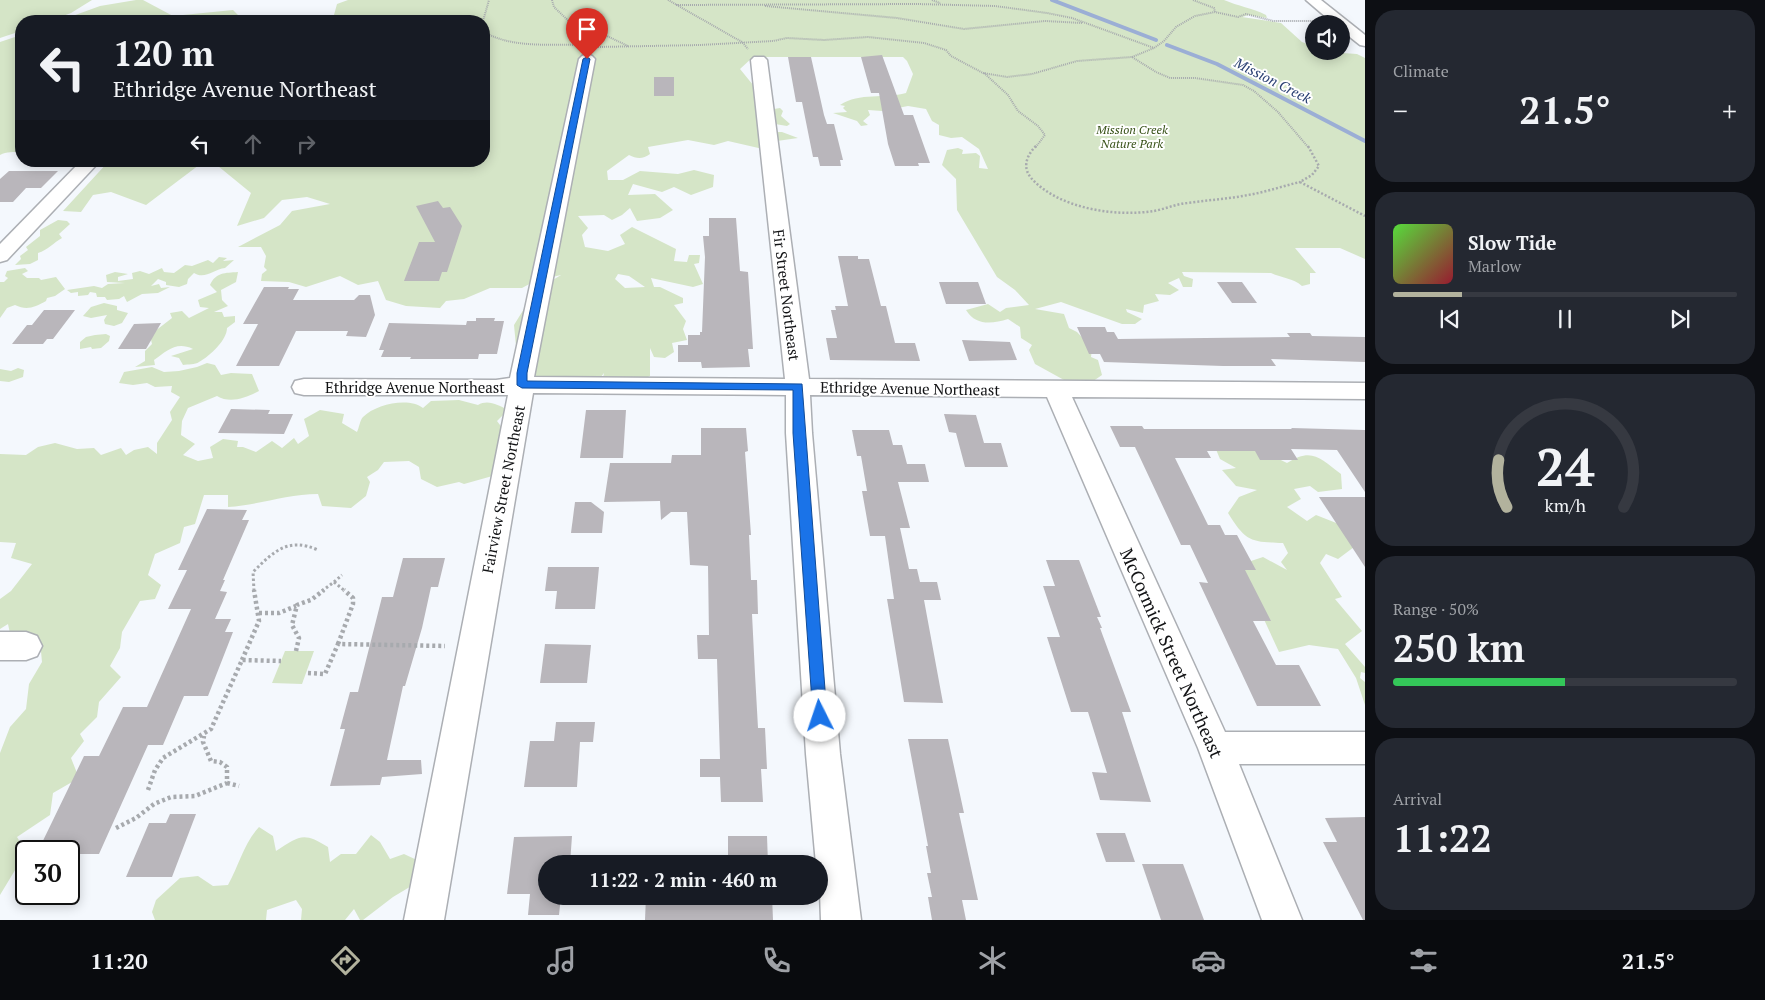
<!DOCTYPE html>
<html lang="en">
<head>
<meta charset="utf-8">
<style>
	body { margin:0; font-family:"PT Serif",serif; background:#242831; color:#f1f3f6; height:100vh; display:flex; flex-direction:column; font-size:19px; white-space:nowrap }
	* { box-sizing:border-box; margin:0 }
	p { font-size:16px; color:#9ea1a6 }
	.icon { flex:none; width:28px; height:28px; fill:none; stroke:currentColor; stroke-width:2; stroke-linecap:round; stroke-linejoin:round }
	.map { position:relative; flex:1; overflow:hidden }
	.details { display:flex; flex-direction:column; gap:10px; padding:10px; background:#0d0f14; width:400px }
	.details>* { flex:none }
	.hud { position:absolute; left:15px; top:15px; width:475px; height:152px; border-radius:20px; box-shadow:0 2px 12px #0003; background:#171b24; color:#f1f3f6; overflow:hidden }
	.fabs { position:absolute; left:1305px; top:15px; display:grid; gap:10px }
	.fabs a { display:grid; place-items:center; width:45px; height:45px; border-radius:50%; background:#171b24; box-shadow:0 2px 12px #0003; font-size:25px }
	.speed { position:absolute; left:15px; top:840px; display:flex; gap:10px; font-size:25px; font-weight:700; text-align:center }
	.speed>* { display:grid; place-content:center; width:65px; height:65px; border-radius:50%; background:#171b24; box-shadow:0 2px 12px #0003; line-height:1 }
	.speed .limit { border:2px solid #111; border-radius:8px; background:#fff; color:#111 }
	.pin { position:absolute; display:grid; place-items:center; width:42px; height:42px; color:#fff; margin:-51px -21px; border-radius:50% 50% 50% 0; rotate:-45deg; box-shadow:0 0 5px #0007 }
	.pin .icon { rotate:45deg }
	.me { position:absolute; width:55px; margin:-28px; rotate:356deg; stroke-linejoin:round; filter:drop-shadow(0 0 4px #0008) }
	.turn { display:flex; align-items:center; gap:18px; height:105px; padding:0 15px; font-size:22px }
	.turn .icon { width:65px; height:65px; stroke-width:2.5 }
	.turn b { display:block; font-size:35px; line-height:42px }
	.lanes { display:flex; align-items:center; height:48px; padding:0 15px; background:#0003; justify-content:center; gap:25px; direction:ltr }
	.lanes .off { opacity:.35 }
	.big { font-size:38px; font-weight:700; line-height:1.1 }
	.details .tile { flex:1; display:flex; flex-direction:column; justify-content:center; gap:8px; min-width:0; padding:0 18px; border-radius:20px; background:#242831 }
	.details .dial { align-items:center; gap:0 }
	.dial svg { height:130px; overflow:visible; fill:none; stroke:#363941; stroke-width:7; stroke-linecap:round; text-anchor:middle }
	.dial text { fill:#f1f3f6; stroke:none }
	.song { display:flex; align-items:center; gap:15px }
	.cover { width:60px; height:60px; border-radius:8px; background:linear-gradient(135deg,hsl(110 70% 55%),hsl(350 70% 35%)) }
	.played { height:5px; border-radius:2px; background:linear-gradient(90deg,#b2b29d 20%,#363941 20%) }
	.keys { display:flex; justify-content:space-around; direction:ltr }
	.heat { display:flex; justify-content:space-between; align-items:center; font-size:28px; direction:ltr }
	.charge { height:8px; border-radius:4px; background:linear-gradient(90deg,#34c759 50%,#363941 0) }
	.trip { position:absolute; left:538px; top:855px; width:290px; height:50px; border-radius:25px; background:#171b24; box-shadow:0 2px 12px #0003; font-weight:700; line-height:50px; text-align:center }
	.menu { display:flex; height:80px; justify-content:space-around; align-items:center; background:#090b0e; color:#9ea1a6 }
	.menu .icon { width:35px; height:35px }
	.menu .active { color:#b2b29d }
	.menu b { font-size:22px; color:#f1f3f6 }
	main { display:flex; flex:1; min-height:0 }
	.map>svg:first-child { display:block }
	.green { fill:#d5e5c7; fill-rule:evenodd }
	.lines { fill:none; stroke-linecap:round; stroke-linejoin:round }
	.stream { stroke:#9baed5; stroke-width:4 }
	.building { fill:#b9b6bb }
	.street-casing { stroke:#acafb4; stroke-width:3 }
	.path-far3 { stroke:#a7aaae; stroke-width:2; stroke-dasharray:1 1; stroke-linecap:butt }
	.path-far2 { stroke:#a7aaae; stroke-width:2.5; stroke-dasharray:2 2; stroke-linecap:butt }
	.path-far1 { stroke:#a7aaae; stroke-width:3; stroke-dasharray:2.5 2.5; stroke-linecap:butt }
	.path { stroke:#a7aaae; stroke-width:4.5; stroke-dasharray:3 3; stroke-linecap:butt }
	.street { fill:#fff; fill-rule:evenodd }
	.route { fill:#1a73e8; stroke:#114b97 }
	.labels { text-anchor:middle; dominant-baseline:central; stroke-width:4; stroke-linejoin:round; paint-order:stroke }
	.far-park-label { font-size:12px; font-style:italic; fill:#375117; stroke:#fff }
	.far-water-label { font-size:14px; font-style:italic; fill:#2b4173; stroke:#fff }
	.street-label { font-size:15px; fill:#121315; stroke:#fff }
	.near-street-label { font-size:18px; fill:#121315; stroke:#fff }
</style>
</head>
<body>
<main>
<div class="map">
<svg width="1365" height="920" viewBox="0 0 1365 920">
	<rect width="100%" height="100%" fill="#f4f8fd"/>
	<g class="green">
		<polygon points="0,0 92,0 71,13 50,21 21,21 21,31 0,38"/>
		<polygon points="136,0 143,0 173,16 233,10 244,21 59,21 100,6"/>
		<path d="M348,0H1224C1238,6 1252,8 1266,15L1267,18L1249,15L1242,17L1281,23L1302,42L1310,45L1314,51L1357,54L1365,58V259L1340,248H1295L1316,273H1310V284L1302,286C1293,278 1282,278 1271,273L1182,272L1184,276L1193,279L1192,287H1183L1179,278L1168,283L1179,290L1170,295L1155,294L1159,301L1144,305L1143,313L1126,309L1127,312L1142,319L1135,324H1122L1061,302L1035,309L1064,314L1069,328L1077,332L1092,348L1091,357L1098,360L1102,375L1089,384L1064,380L1035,364L1029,350L1032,345L1021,338L1020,327L1008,319C992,324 976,326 966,310L988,304L1000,312L1006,308L1029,305L1015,290L997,277L957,210L956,179L942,165L947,150L958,148L963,150L962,154L976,153L980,156L979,168L988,169L979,149L962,137L951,138L939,135V125L932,121L926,109L908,106L882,111L868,110L870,115L863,121L868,125L861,126L857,121L833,113L847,112L843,108L845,106L840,105C860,92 884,99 906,93L913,74L907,61L903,57H753L740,69L762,96L763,105L775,114L774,109L780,108L783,111L781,116L790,124L787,126L775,124L770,132H782L798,138L777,141L767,150L728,141L714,145L688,140L648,147L650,154C643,159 637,159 629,155L607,171L608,180H623L640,171L678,174L694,170L714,175L713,187L691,195L674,187L662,192L633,184L628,195L655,194L673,210L660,218L637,221L630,208L622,215L612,220L604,215L578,216L588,228L582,235L585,247L608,251L625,244L620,235L632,227L676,249L674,261L687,262L689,255H700L699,263L694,264L703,284L693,287L651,278L654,287H660L683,298V303L674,305L686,321L683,329L687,340L672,343L674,352L665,358L654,357L650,348V376L634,384L602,383L604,373L597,382L539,379L515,367L522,359L516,346L514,325L535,291L561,275L535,281L522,288H490L464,299L446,301L440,308L406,306L386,300L378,281L358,285L340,276L306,287L289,282L261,281L262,274L267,270L264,267L266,256L261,247H238L280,225L292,211L330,204L307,197L282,200L264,218L237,226L251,193L218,166L221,161H484V21H348L334,15L337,4ZM618,274L629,276L645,287L625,288L615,279Z"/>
		<path d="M21,35V151C13,153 7,151 0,155V42Z"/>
		<polygon points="109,161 201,161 199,165 146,205 111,192 93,195 81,212 63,211"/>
		<path d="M58,220L67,221L70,224L59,234L62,238C53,243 48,250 38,253V260L30,264L15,265L21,259L20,256L28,250L26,247L40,236V230Z"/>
		<path d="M219,257L227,258L223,261L234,260L225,268C214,269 205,280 194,273L188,279L187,284L179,287L166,285V282L158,279L151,286L159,284L161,288L170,287L158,293L142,294L127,302L124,296L119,299L107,300L105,297H97L96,293L90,292L88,295L78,296V292L71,293L67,290L94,286L102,288L108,284L125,283L107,282L106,275L115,272L128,274L118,277V281L133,279L132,273L140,271L149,274L162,268L164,272L174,273L185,265L192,266L208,260L213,263Z"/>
		<path d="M25,268L28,271L22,274L27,278H39L41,280L56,277L65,289L55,296L47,298L46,301C35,307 27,311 15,305L7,308L0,318V282H4L8,278L5,276L7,271Z"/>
		<path d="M238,272L236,282L221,290L222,300L228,306L214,312H222L224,317L235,316V322L227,328C227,340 210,356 199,362C195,365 188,364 183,365L179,358L171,356L193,349C176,341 167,351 154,360L155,365L135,367L145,361V351L152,344L150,335L172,318L170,313L182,311L189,318L209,308L200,307L198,300L217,292L210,285C216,272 225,273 238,272Z"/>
		<polygon points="104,303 117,306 117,310 128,313 122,323 114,326 105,324 104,320 107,315 91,318 83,316 91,307"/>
		<polygon points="106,334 110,336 109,341 101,348 92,349 91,347 80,349 80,342 86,337 95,335"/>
		<path d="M207,363L215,365L221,375L231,373L252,374L259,391C246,398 230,404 217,396L188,408L182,421L181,435L195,444L183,455L198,461L213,458L210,447L223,439L238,441L237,447H243L256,452L272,441L282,448L294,438L298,444L309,436L304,419L320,410L344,414L342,423L357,432C359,428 360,420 363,417C376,404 409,397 423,408L431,401L459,400L478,405C488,399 498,405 508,410L497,421L503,429L496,475L464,484L459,482L437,487L421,479L419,467L409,461L384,462L378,470L367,477L370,482L366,496L351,508L322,506L318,494C287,494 259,505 228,507V495H204L195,524L184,527L180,543L155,554L148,575L161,585L155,599L140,601L122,632L120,648L110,666L121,677L99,702L97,717L80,734L84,741L71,758L79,778L53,793L50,815L17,837L26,852L0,895V753L10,727L26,709L29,684L42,662L40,641L12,643L8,624L0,629V599L11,591L32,564L11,558L16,543L0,542V454L26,455L38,447L55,443L77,449L94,448L101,455L121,448L126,455L134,450L148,447L157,454V443L172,420L170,412L180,397L171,392L172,386L155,387L147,383L133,385L119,383L124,372L152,367L164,372L179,371L197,367Z"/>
		<polygon points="18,368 24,370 23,377 9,382 0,381 0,369 11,371"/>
		<path d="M1244,442L1287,463C1312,447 1320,458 1341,474L1342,489L1318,492L1310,486L1294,489L1301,499L1287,507L1307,521L1316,515L1349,528L1354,547L1338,559L1326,554L1320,563L1342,597L1335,599L1362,631L1345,644L1365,667V673L1361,672L1360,678L1365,682V705L1356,678L1338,649L1309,645L1279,652L1261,613L1228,576L1248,562L1263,557L1287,570L1281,562L1288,553L1283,543C1251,542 1246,542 1228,513L1239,497L1257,490L1236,486L1222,470L1236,468L1220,459L1215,447Z"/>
		<polygon points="285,651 314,651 302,684 272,683"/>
		<path d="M259,827L273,836L276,851C299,836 303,831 328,847L330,862L341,854H356L371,835L380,842L390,859L404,854L419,861L413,885L393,897L363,920H360L354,909L345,920H301L302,909L296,900L267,910L266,920H155L152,912L156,900L180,878L198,876L213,886L228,885C239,865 244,843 259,827Z"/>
	</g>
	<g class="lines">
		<g class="stream">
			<polyline points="1052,0 1156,40"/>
			<polyline points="1167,45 1217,64 1365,141"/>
		</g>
	</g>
	<g class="building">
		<polygon points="882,55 904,115 913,115 930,163 918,163 919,166 895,166 888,144 879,93 871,93 861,57"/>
		<polygon points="788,57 811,57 824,115 827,124 834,124 843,160 840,160 841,166 820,166 818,157 813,157 802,102 796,102"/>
		<rect x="654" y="77" width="20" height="19"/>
		<polygon points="9,171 58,171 41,188 26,188 13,202 0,202 0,179"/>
		<polygon points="438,201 443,208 450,207 462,226 447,272 442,272 439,281 404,281 419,242 435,242 416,206"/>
		<polygon points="709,218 736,218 740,271 748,272 753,349 748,349 750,367 702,368 701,362 678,362 678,345 688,345 688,335 700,335 700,332 702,332 705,257 703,236 709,236"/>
		<polygon points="838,256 858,256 858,259 869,259 881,306 886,306 895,343 915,343 920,361 830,360 826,338 837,338 831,310 836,310 835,306 848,306"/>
		<polygon points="939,282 978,282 986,304 946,304"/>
		<polygon points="1217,282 1242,282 1257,303 1232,303"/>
		<polygon points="264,287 289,287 288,289 299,289 293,300 354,300 359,295 370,295 375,315 366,337 346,336 348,331 296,331 279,366 236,366 258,324 243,324"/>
		<polygon points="44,310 75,310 53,339 47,339 43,344 12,344 27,325 32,325"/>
		<polygon points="476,318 495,318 494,321 504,321 497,354 479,354 478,359 410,359 411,357 381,357 384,350 379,350 389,323 466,325 467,321 476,321"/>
		<polygon points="161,323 146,349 118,349 134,324"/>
		<polygon points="1077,327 1105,327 1107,332 1114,332 1118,339 1290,337 1287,333 1310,333 1312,336 1365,337 1365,362 1271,359 1276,366 1223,366 1104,362 1100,354 1089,354"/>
		<polygon points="962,340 1010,342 1017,360 969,361"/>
		<polygon points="231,409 270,410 268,414 293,414 284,434 218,433"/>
		<polygon points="586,410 626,410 623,458 580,458"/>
		<polygon points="944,414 976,415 984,443 1001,443 1008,467 965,467 956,433 949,432"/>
		<polygon points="1110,426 1142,426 1144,429 1292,429 1291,428 1365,430 1365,492 1337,450 1291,449 1298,460 1260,460 1255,451 1207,451 1211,458 1175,458 1208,525 1220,525 1225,535 1237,535 1256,570 1245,570 1271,621 1253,621 1276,665 1299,665 1321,706 1257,706 1199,582 1208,583 1190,545 1181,545 1135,447 1120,447"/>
		<polygon points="701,428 746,428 748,451 745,452 751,535 749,535 751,580 757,580 758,614 752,614 755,674 758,728 765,728 767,769 761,769 763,802 721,802 720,777 700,777 700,759 720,759 717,659 698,659 697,635 709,635 708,566 690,565 687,512 671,512 661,520 660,501 604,502 610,463 671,463 672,455 701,455"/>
		<polygon points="852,430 889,430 893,445 902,445 907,464 925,464 929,482 898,482 910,528 900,528 909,569 917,569 920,582 937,582 941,600 924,600 943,703 904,702 887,599 894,599 885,536 870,536 862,491 867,491 861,456 857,456"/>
		<polygon points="1319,497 1365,497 1365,567"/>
		<polygon points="575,502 591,502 604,512 602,533 571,533"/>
		<polygon points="207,509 247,510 242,520 249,520 223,580 225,580 220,591 227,592 215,619 231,619 225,632 233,632 208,696 184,696 163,745 148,745 99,854 69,854 69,851 38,851 84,756 99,756 123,707 147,707 191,609 168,609 187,570 178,570"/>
		<polygon points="403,558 445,558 438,587 431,587 422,628 405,686 403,686 387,760 421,760 422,774 382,777 380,785 330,786 345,729 340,729 350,692 358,692 382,597 393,597"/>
		<polygon points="1046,560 1079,560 1101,617 1097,617 1102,628 1100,628 1131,712 1122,712 1151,802 1100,800 1092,772 1107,773 1088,712 1071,712 1047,637 1060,637 1043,586 1055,586"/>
		<polygon points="548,567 599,567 595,609 555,609 557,591 545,591"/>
		<polygon points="545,644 591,645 587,683 540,683"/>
		<polygon points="556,722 595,722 593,742 580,742 577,787 524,787 530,741 554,741"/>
		<polygon points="908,739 948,739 964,813 959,813 978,900 962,900 966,920 932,920 928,897 932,897 927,873 931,873 926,846 928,846"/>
		<polygon points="170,814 196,814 172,877 126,877 149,823 166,823"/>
		<polygon points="1365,817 1365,920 1363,920 1323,842 1337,842 1325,818"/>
		<polygon points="1096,833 1125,833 1135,862 1106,862"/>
		<polygon points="572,836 570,864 546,864 546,896 561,896 559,915 528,915 530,894 507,894 514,837"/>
		<polygon points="728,836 767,836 768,864 728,864"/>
		<polygon points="1142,864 1183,864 1204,920 1161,920"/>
		<polygon points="646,896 772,896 773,920 645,920"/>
	</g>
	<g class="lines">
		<defs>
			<g id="street">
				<polygon points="1306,0 1321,0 1365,35 1365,46 1360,45 1341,30 1341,24 1334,24"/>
				<polygon points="587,54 592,56 595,59 534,377 785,379 751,60 754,57 764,57 767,60 809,379 1365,383 1365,399 1072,397 1225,732 1365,732 1365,764 1239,764 1302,920 1262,920 1198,748 1047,397 810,395 812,433 840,754 861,920 821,920 819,864 816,864 806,754 786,433 786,395 533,393 444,920 404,920 508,395 304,395 295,393 292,387 295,381 304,379 496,380 510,378 579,59 582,56"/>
				<polygon points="81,161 100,161 7,260 0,262 0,244"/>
				<polygon points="0,632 26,632 37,636 42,646 37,656 26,660 0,660"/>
			</g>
		</defs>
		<use href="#street" class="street-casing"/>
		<g class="path-far3">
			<polyline points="552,0 554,7 576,28 607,36 628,46"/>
			<polyline points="668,0 742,42 748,49"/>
			<polyline points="932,0 940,3"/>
			<polyline points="1193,0 1214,8 1215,12"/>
			<polyline points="676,5 917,4 995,6 1047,13 1072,18 1154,48"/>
			<polyline points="765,6 897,18 964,29 1045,21 1082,23"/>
			<polyline points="483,21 489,0"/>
			<path d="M484,32C512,48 546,44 577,45"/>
			<polyline points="598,47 700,45 773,41 787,38 824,40 868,37 924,43 946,50 951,56 983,73 1007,77 1032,74 1077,61 1132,57 1156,72 1170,78 1195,78 1243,85 1254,91 1278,112 1309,148"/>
			<polyline points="1132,57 1154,48 1164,41 1176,27 1195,16 1215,12 1238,17 1246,14 1273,21 1314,21"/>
			<polyline points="984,73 1008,95 1018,111 1038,126 1045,135 1035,148"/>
		</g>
		<g class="path-far2">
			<path d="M1036,146C1026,156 1022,168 1032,179C1060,209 1116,217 1154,211C1165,209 1176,204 1187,203C1208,200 1228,199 1248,195C1266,192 1283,186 1300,182"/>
			<polyline points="1308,146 1319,166 1312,175 1300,182 1365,216"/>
		</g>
		<g class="path-far1">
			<polyline points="334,582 342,575"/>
			<path d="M254,591L253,572C274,551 288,537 318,550"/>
			<polyline points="322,591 334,582 345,591"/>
		</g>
		<g class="path">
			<polyline points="259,613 279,613 296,606"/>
			<polyline points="338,644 353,604 353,598 344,590"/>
			<polyline points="296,651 299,638 292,625 297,605 311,600 324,590"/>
			<polyline points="242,660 259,621 254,590"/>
			<polyline points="308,673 325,674 338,644 445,646"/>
			<polyline points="227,783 239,786"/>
			<polyline points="148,790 155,770 163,758 211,729 242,660 281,661"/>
			<polyline points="116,828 136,818 154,804 171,797 195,796 227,783 227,767 220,762 211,761 203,742 204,736"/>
		</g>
		<use href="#street" class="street"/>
	</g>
	<polygon class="route" points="587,57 590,59 527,373 527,381 802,384 827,716 825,721 820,723 815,721 813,716 793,433 793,390 522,388 517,385 517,373 583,59"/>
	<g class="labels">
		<g class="far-park-label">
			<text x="1132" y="129">Mission Creek<tspan x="1132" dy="14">Nature Park</tspan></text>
		</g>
		<g class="far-water-label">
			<text transform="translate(1273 80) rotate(27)">Mission Creek</text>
		</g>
		<g class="street-label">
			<text transform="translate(787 295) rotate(83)">Fir Street Northeast</text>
			<text x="415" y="387">Ethridge Avenue Northeast</text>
			<text transform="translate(910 388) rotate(1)">Ethridge Avenue Northeast</text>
			<text transform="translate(503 489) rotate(-79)">Fairview Street Northeast</text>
		</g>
		<g class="near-street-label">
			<text transform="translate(1172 653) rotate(66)">McCormick Street Northeast</text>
		</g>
	</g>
</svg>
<div class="fabs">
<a><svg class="icon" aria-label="sound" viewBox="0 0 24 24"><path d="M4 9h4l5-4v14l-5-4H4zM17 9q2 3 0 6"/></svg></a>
</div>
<div class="speed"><div class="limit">30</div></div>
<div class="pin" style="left:587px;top:59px;background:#d93025"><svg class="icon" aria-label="arrive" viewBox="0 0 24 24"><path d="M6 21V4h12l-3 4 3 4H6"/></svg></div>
<svg class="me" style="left:820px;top:716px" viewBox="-20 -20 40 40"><circle r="19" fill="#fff"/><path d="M0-13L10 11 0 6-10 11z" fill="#1a73e8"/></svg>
<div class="trip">11:22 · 2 min · 460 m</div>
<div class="hud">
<div class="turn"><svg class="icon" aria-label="left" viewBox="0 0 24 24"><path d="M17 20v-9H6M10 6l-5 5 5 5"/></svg><div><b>120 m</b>Ethridge Avenue Northeast</div></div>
<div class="lanes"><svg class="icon" aria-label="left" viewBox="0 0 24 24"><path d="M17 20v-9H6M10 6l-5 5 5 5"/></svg><svg class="icon off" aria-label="ahead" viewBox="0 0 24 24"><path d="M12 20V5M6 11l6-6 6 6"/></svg><svg class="icon off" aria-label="right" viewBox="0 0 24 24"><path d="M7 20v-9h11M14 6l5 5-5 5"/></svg></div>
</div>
</div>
<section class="details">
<div class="tile"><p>Climate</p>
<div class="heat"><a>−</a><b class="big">21.5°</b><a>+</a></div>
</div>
<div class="tile">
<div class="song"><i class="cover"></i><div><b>Slow Tide</b><p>Marlow</p></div></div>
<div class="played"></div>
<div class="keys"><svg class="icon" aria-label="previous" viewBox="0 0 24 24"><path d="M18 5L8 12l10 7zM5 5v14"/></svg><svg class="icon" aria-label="pause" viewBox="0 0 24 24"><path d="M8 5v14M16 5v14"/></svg><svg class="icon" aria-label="next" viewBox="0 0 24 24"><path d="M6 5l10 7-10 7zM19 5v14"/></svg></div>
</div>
<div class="tile dial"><svg viewBox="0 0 100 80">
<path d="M14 69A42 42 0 1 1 86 69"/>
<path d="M14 69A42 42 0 0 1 9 40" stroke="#b2b29d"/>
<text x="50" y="56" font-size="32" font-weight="700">24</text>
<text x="50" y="72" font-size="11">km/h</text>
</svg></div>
<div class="tile"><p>Range · 50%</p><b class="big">250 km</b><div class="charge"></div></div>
<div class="tile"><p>Arrival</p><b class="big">11:22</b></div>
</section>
</main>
<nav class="menu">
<b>11:20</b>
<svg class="icon active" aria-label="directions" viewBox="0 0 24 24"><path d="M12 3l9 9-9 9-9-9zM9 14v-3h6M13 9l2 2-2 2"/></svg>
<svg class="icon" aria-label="music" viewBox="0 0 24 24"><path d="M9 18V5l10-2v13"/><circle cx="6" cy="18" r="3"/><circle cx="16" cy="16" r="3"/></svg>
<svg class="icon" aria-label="phone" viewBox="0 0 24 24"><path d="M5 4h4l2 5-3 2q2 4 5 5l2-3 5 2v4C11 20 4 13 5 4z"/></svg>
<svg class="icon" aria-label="climate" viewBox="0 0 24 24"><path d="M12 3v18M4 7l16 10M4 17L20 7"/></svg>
<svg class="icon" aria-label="car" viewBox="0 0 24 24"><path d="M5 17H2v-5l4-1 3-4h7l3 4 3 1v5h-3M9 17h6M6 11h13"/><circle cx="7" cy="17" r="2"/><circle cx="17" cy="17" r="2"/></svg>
<svg class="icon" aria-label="filters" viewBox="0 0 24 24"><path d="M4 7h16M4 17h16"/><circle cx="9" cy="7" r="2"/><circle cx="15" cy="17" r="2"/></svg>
<b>21.5°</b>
</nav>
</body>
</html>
